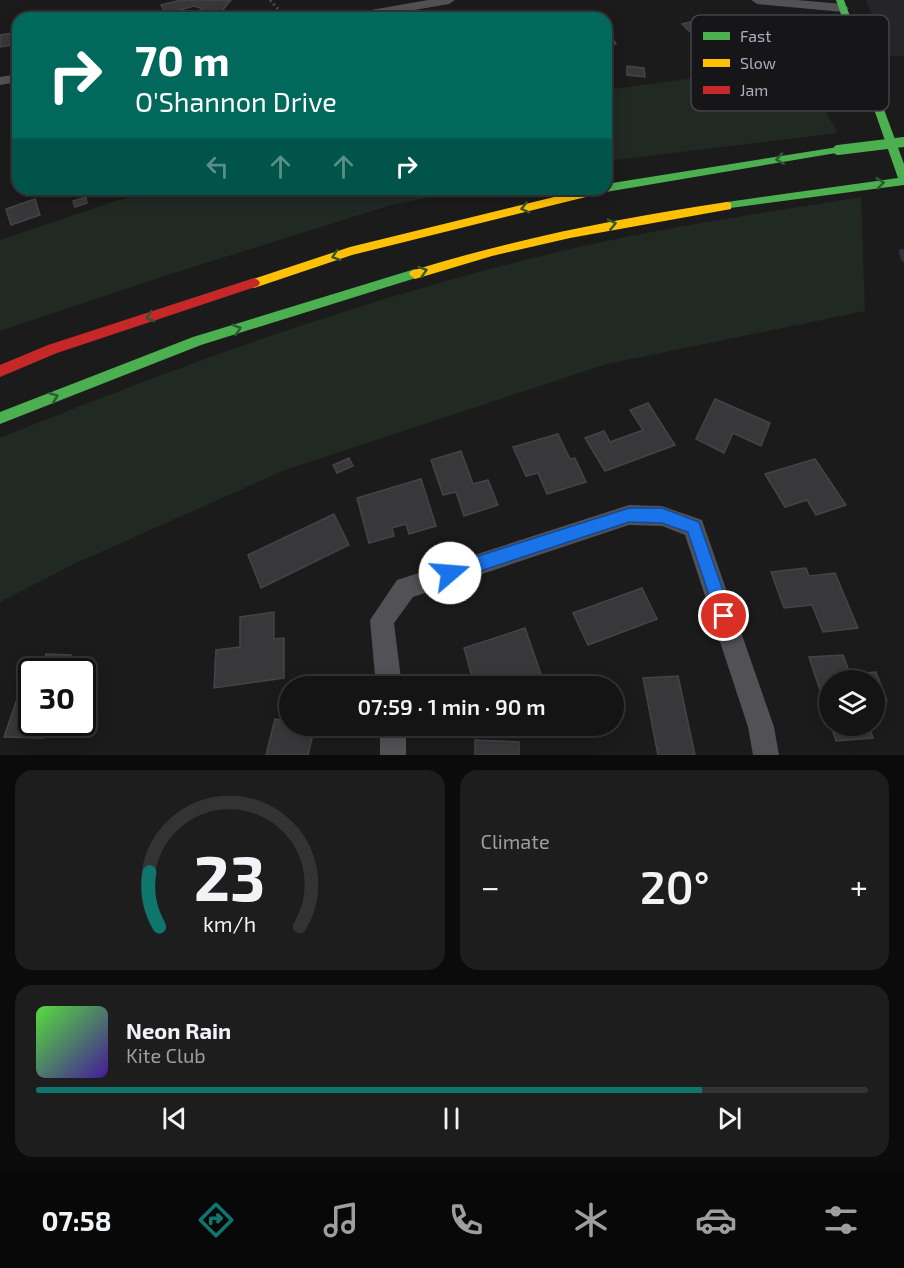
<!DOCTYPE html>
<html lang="en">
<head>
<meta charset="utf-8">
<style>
	body { margin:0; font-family:"Exo 2",sans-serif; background:#1d1d1e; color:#f1f3f6; height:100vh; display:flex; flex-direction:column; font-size:22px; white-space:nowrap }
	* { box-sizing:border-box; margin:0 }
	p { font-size:20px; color:#9d9ea0 }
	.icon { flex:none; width:33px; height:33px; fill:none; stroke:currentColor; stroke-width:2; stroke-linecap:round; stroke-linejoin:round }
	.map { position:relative; height:755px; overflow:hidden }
	.panel { display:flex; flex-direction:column; gap:15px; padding:15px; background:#0b0b0c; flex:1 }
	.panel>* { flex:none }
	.hud { position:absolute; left:12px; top:12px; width:600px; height:183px; border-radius:18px; box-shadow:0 3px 15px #0003,0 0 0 2px #333334; background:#00695c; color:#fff; overflow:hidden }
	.fabs { position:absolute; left:819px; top:670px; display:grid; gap:12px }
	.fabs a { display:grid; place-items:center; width:66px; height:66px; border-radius:50%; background:#141415; box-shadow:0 3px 15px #0003,0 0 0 2px #333334; font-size:30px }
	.speed { position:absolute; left:18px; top:658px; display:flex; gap:12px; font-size:30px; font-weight:700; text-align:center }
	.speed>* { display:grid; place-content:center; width:78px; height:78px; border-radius:50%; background:#141415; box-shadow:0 3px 15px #0003,0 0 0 2px #333334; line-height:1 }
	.speed .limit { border:3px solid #111; border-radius:9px; background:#fff; color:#111 }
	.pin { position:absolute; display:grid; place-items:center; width:51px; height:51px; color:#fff; margin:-26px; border:3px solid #fff; border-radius:50%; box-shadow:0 2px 6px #0007 }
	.me { position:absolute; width:66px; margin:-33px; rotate:72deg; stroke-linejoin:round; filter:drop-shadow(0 0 4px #0008) }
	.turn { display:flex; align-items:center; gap:21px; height:126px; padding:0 24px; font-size:27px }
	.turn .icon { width:78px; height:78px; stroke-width:2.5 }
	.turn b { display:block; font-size:42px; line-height:51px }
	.lanes { display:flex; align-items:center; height:57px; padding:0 24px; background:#0003; justify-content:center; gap:30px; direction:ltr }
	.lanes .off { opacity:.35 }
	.big { font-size:45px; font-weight:600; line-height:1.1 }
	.panel .widget { flex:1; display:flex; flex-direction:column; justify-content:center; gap:9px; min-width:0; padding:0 21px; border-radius:18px; background:#1d1d1e }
	.panel .dial { align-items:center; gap:0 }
	.dial svg { height:156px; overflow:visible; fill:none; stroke:#333334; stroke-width:7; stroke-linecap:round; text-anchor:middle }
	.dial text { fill:#f1f3f6; stroke:none }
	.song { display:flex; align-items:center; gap:18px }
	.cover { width:72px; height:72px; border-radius:9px; background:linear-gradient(135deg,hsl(110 70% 55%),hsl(260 70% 35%)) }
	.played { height:6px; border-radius:3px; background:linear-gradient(90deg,#0f766e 80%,#333334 80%) }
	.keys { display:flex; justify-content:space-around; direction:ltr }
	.heat { display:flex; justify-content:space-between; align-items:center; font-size:33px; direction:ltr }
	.panel .tiles { flex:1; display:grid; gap:15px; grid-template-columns:1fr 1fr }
	.widget:last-child { grid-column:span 2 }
	.trip { position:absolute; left:279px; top:676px; width:345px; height:60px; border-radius:30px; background:#141415; box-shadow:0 3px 15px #0003,0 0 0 2px #333334; font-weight:600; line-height:60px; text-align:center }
	.tab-bar { display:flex; height:96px; justify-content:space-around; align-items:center; background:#080808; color:#9d9ea0 }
	.tab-bar .icon { width:42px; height:42px }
	.tab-bar .active { color:#0f766e }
	.tab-bar b { font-size:27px; color:#f1f3f6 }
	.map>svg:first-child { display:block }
	.built { fill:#252528 }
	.green { fill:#212923 }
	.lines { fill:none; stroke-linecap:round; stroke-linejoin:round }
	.stream { stroke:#2d343f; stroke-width:6 }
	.building { fill:#38383a; stroke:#444448; stroke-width:1.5 }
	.path { stroke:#4c4c51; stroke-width:3; stroke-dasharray:2 3; stroke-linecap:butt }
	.street { fill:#515156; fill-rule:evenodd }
	.fast { fill:#4caf50; fill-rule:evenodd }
	.slow { fill:#ffc107; fill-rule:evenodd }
	.jam { fill:#c62828; fill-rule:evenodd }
	.fast-bridge { stroke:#4caf50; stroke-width:10 }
	.oneway { stroke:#2e5a31 }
	.route { fill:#1a73e8; stroke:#114b97; stroke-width:1.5 }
	.key { fill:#161518; stroke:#43434a; stroke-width:1.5 }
	.key-label { font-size:16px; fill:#acaebd }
</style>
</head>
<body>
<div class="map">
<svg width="904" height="755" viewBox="0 0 904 755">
	<rect width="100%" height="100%" fill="#1b1b1c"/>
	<polygon class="built" points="866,0 904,0 904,56 888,56"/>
	<g class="green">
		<polygon points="798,64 838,133 606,161 606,90"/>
		<polygon points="161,189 471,189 391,205 174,273 0,331 0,240 112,202"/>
		<path d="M861,197L865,311L607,364L285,470L74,564L0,602V438C177,366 359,300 545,255C649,229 756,214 861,197Z"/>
	</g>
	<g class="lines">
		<polyline class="stream" points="902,252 904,259"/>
	</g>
	<g class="building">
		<polygon points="181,0 231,0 221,12 215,14 204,13 206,11 200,10 201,8 194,6 166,14 161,5"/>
		<polygon points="82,13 82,16 99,13 99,18 69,18 71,15"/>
		<polygon points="571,13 574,18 554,18 553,15"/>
		<polygon points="699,20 715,34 721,33 718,31 735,29 750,43 711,52 682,24"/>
		<polygon points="607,27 616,44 606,45"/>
		<polygon points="13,33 12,45 0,47 0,35"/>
		<polygon points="627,66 644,68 645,77 627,75"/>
		<polygon points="86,197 87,203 75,207 73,201"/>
		<polygon points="35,199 40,215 11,225 6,209"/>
		<polygon points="715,399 770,423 761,446 733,433 724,453 696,439"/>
		<polygon points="648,403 675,445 605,471 585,438 604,431 610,442 643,430 630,410"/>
		<polygon points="558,434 570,459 575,458 586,482 547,494 538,473 526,476 513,447"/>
		<polygon points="461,451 473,484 488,480 498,505 464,516 456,492 443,495 431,460"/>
		<polygon points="349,458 353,466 337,473 333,465"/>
		<polygon points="815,459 846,505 816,515 807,500 785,507 765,474"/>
		<polygon points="421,479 436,526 409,534 406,524 392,528 394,536 369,543 357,498"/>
		<polygon points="334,514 349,545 261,588 248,555"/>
		<polygon points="806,568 809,576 835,573 858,628 823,632 812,605 784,608 771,572"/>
		<polygon points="642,588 657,619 588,645 573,613"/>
		<polygon points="274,612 274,639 284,638 284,678 214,688 216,650 240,647 240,617"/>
		<polygon points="525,628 542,677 513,687 506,687 502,675 474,684 464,648"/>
		<polygon points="46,654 71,655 68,665 95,665 84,704 82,672 32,672 32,723 47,723 43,738 4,737 29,664 43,664"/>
		<polygon points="843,655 850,674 876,672 887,701 874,701 874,681 830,681 830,720 809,657"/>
		<polygon points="678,676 695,755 658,755 643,678"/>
		<polygon points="275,719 290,722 290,726 315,726 308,755 266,755"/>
		<polygon points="831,726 869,726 873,738 836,741"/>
		<polygon points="475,740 519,742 519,755 475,755"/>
	</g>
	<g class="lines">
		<polyline class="path" points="270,0 286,18"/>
		<g class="street">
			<polygon points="428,0 455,0 449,4 369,18 342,18 348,14"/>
			<polygon points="751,0 797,0 843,4 849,8 843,12 757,4"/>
			<polygon points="18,74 18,82 0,85 0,77"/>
			<polygon points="629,505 662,506 702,520 774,727 779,755 753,755 748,727 685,535 662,526 629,525 413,597 394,623 402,687 376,687 370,620 397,580"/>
			<rect x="380" y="726" width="26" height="29"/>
		</g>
		<g class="fast">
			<polygon points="836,0 844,0 904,164 904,185 723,209 723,203 727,202 898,178"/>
			<polygon points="838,147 843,150 842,152 606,192 601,189 606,189 606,184"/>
			<polygon points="415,269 419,271 421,274 419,277 201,345 0,424 0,412 193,337"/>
		</g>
		<g class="slow">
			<polygon points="606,186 608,189 606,192 352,255 254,288 248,283 250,280 350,247 587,189 606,189"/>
			<path d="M727,202L731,203V209L570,238L492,256L415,279L409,274L411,271C514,239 620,218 727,202Z"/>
		</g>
		<polygon class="jam" points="254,278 258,280 260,283 258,286 57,353 0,377 0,365 48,345"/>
		<polyline class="fast-bridge" points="838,150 904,142"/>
	</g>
	<defs><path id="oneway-chevron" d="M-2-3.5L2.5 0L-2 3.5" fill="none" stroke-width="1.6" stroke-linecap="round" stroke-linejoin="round" transform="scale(1.5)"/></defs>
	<g class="oneway">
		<use href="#oneway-chevron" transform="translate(780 159) rotate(171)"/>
		<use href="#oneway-chevron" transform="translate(880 183) rotate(-6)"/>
		<use href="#oneway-chevron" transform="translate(525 208) rotate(166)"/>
		<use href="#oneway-chevron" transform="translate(612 224) rotate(-13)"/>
		<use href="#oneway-chevron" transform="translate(336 256) rotate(162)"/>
		<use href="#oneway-chevron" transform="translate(423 271) rotate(-17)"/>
		<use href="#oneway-chevron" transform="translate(150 317) rotate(162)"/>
		<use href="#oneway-chevron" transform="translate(237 329) rotate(-17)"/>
		<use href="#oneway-chevron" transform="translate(54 397) rotate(-21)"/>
	</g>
	<polygon class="route" points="629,508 662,508 699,522 732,616 730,622 724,625 718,622 688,532 662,523 629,522 450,581 444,579 442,573 444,568 450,565"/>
	<rect x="691" y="15" width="198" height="96" rx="9" class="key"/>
	<rect x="703" y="32" width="27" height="8" fill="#4caf50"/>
	<rect x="703" y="59" width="27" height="8" fill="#ffc107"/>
	<rect x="703" y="86" width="27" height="8" fill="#c62828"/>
	<g class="key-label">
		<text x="740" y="42">Fast</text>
		<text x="740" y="69">Slow</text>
		<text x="740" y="96">Jam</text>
	</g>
</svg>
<div class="fabs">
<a><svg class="icon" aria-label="layers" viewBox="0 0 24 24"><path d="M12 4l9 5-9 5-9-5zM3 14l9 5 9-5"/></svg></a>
</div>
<div class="speed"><div class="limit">30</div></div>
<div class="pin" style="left:724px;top:616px;background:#d93025"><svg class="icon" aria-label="arrive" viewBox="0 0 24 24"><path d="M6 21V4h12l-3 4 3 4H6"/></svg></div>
<svg class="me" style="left:450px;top:573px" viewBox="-20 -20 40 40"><circle r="19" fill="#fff"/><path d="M0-13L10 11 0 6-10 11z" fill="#1a73e8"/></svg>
<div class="trip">07:59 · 1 min · 90 m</div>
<div class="hud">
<div class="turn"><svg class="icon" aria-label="right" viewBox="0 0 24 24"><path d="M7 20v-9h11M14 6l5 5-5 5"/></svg><div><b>70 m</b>O'Shannon Drive</div></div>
<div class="lanes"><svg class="icon off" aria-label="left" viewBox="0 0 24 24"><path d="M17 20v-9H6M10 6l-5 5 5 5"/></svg><svg class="icon off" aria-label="ahead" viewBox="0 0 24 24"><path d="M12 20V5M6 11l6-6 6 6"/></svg><svg class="icon off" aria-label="ahead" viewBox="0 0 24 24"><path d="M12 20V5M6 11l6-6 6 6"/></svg><svg class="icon" aria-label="right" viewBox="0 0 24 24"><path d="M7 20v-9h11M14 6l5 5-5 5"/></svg></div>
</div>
</div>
<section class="panel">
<div class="tiles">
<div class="widget dial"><svg viewBox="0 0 100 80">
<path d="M14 69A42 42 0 1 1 86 69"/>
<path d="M14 69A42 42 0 0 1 9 41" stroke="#0f766e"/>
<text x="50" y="56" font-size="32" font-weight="700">23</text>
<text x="50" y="72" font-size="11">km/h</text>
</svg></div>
<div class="widget"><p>Climate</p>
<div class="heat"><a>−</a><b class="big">20°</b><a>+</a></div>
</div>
<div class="widget">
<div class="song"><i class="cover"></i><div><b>Neon Rain</b><p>Kite Club</p></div></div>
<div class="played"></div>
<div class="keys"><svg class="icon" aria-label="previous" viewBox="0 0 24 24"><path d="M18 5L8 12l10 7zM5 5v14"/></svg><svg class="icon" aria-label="pause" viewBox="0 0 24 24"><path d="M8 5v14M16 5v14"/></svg><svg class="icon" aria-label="next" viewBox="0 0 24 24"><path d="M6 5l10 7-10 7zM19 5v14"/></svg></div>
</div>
</div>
</section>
<nav class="tab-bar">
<b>07:58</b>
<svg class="icon active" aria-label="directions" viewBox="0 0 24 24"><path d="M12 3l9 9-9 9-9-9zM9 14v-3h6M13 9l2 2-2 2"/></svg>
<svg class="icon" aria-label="music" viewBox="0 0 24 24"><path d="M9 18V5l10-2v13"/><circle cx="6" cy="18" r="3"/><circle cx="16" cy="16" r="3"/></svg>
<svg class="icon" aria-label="phone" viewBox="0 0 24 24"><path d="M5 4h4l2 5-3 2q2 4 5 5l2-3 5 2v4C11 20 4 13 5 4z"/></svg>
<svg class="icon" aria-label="climate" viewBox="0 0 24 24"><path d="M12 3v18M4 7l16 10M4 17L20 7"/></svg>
<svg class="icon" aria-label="car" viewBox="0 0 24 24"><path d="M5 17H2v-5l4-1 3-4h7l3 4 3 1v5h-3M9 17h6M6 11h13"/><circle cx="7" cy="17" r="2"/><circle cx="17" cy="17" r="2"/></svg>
<svg class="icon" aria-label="filters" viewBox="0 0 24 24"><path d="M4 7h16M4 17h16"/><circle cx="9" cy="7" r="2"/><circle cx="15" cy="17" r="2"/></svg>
</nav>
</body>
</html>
